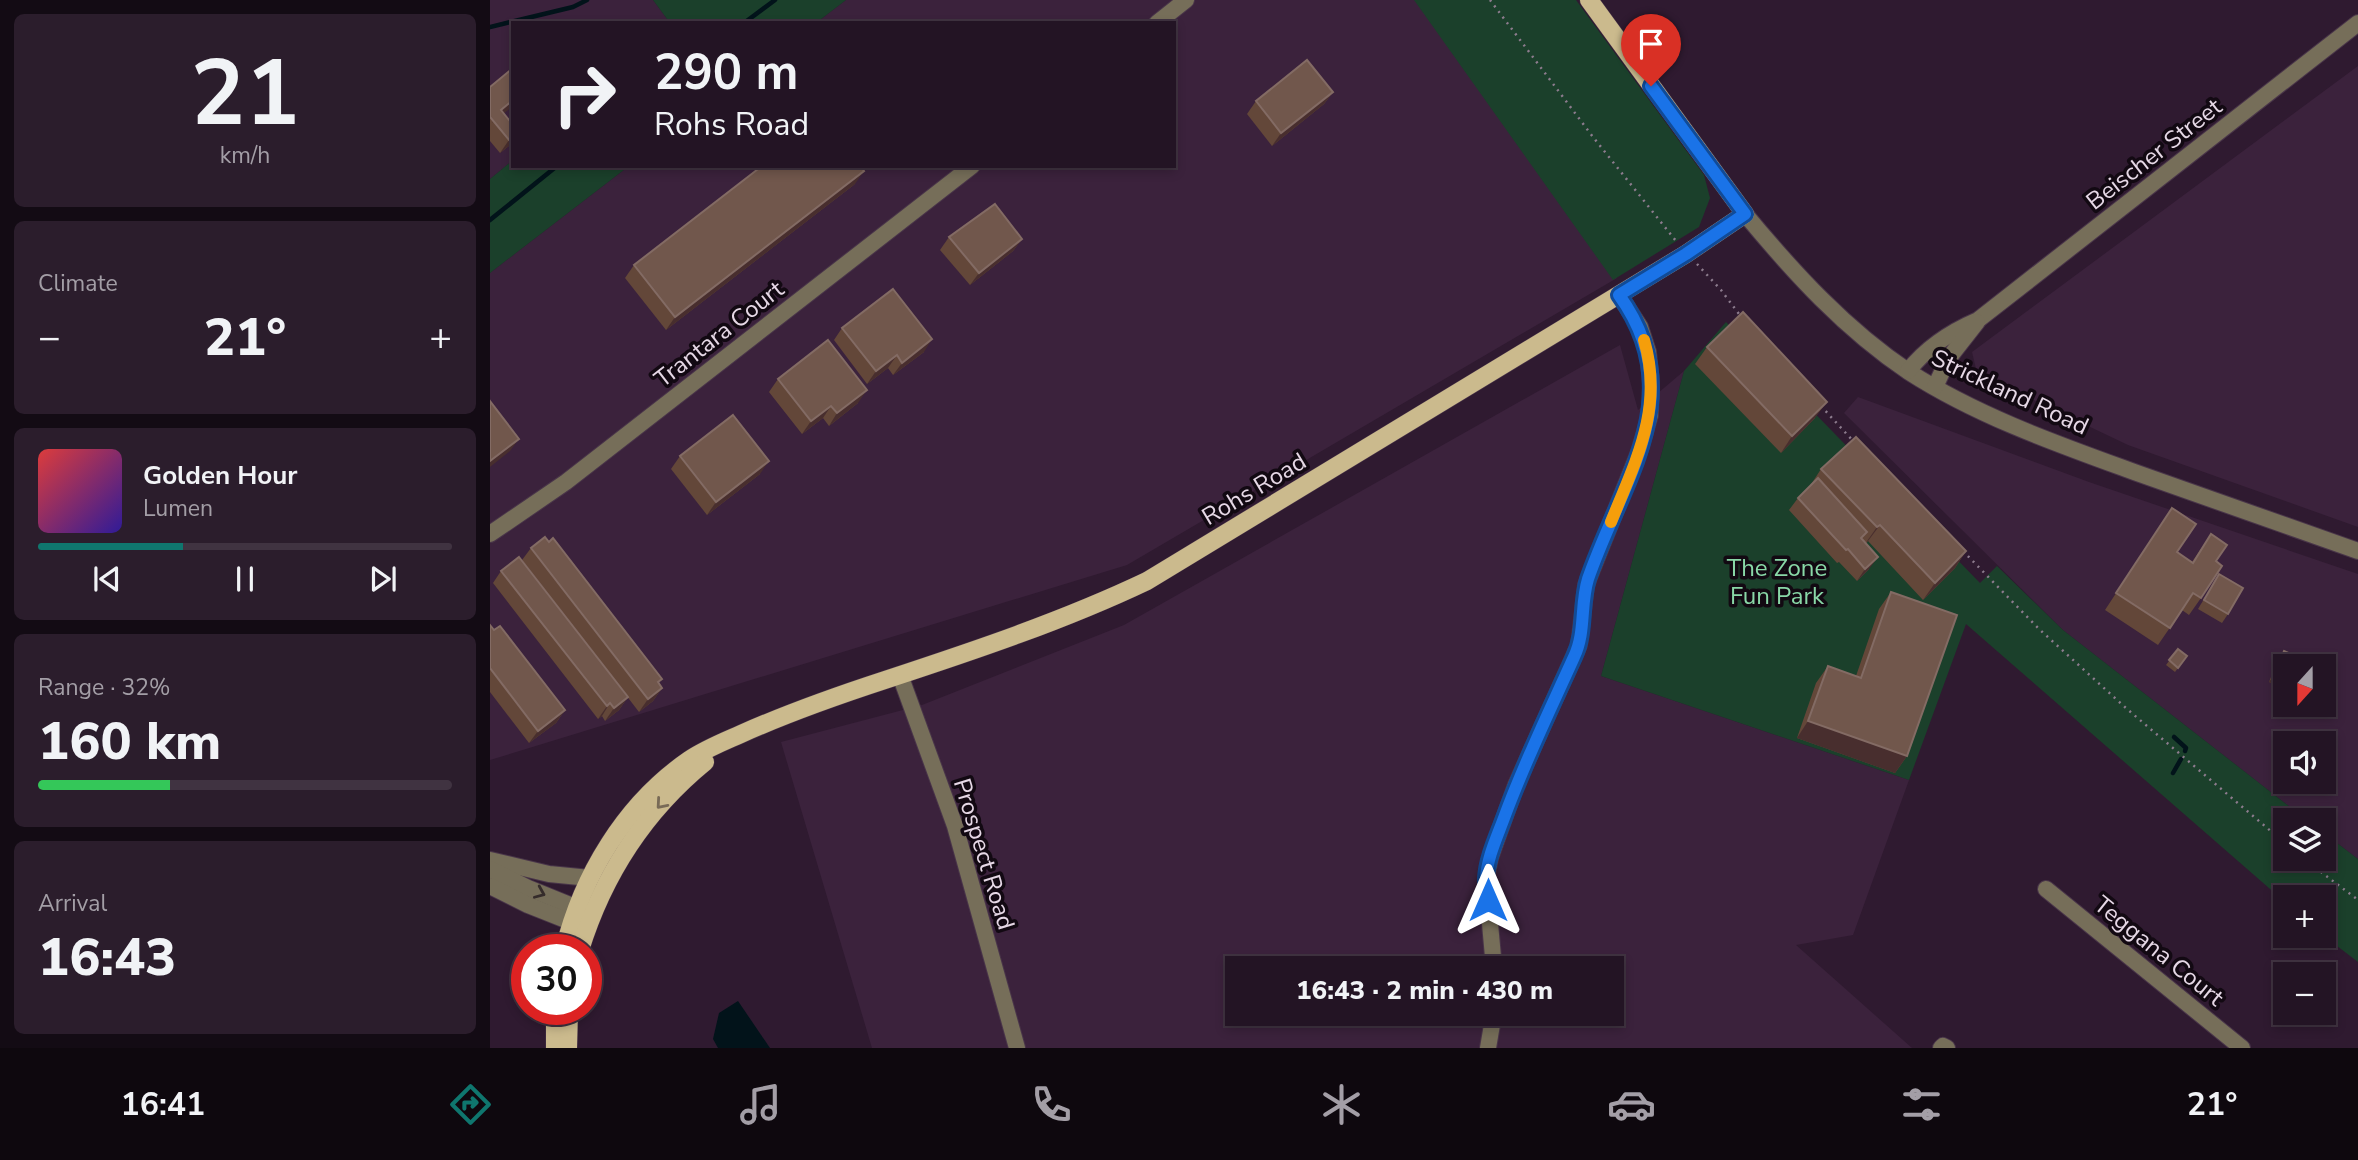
<!DOCTYPE html>
<html lang="en">
<head>
<meta charset="utf-8">
<style>
	body { margin:0; font-family:"Nunito Sans",sans-serif; background:#2b1d2c; color:#f1f3f6; height:100vh; display:flex; flex-direction:column; font-size:26px; white-space:nowrap }
	* { box-sizing:border-box; margin:0 }
	p { font-size:23px; color:#a39ea6 }
	.icon { flex:none; width:38px; height:38px; fill:none; stroke:currentColor; stroke-width:2; stroke-linecap:round; stroke-linejoin:round }
	.map { position:relative; flex:1; overflow:hidden }
	.side { display:flex; flex-direction:column; gap:14px; padding:14px; background:#130b14; width:490px }
	.side>* { flex:none }
	.guide { position:absolute; left:21px; top:21px; width:665px; height:147px; border-radius:0px; box-shadow:0 4px 10px #0003,0 0 0 2px #403341; background:#231424; color:#f1f3f6; overflow:hidden }
	.needle { width:46px; rotate:201deg }
	.tools { position:absolute; left:1783px; top:654px; display:grid; gap:14px }
	.tools a { display:grid; place-items:center; width:63px; height:63px; border-radius:0px; background:#231424; box-shadow:0 4px 10px #0003,0 0 0 2px #403341; font-size:35px }
	.speed { position:absolute; left:21px; top:934px; display:flex; gap:14px; font-size:35px; font-weight:700; text-align:center }
	.speed>* { display:grid; place-content:center; width:91px; height:91px; border-radius:50%; background:#231424; box-shadow:0 4px 10px #0003,0 0 0 2px #403341; line-height:1 }
	.speed .limit { border:10px solid #d22; background:#fff; color:#111 }
	.pin { position:absolute; display:grid; place-items:center; width:60px; height:60px; color:#fff; margin:-72px -30px; border-radius:50% 50% 50% 0; rotate:-45deg; box-shadow:0 0 7px #0007 }
	.pin .icon { rotate:45deg }
	.me { position:absolute; width:77px; margin:-38px; rotate:0deg; stroke-linejoin:round; filter:drop-shadow(0 0 5px #0008) }
	.turn { display:flex; align-items:center; gap:24px; height:147px; padding:0 28px; font-size:32px }
	.turn .icon { width:91px; height:91px; stroke-width:2.5 }
	.turn b { display:block; font-size:49px; line-height:60px }
	.big { font-size:52px; font-weight:800; line-height:1.1 }
	.side .tile { flex:1; display:flex; flex-direction:column; justify-content:center; gap:10px; min-width:0; padding:0 24px; border-radius:10px; background:#2b1d2c }
	.side .dial { align-items:center; gap:0 }
	.dial b { font-size:91px; line-height:1 }
	.song { display:flex; align-items:center; gap:21px }
	.cover { width:84px; height:84px; border-radius:10px; background:linear-gradient(135deg,hsl(0 70% 55%),hsl(250 70% 35%)) }
	.played { height:7px; border-radius:4px; background:linear-gradient(90deg,#0f766e 35%,#403341 35%) }
	.keys { display:flex; justify-content:space-around; direction:ltr }
	.heat { display:flex; justify-content:space-between; align-items:center; font-size:38px; direction:ltr }
	.charge { height:10px; border-radius:5px; background:linear-gradient(90deg,#34c759 32%,#403341 0) }
	.trip { position:absolute; left:735px; top:956px; width:399px; height:70px; border-radius:0px; background:#231424; box-shadow:0 4px 10px #0003,0 0 0 2px #403341; font-weight:800; line-height:70px; text-align:center }
	.tabs { display:flex; height:112px; justify-content:space-around; align-items:center; background:#0e080e; color:#a39ea6 }
	.tabs .icon { width:49px; height:49px }
	.tabs .on { color:#0f766e }
	.tabs b { font-size:32px; color:#f1f3f6 }
	main { display:flex; flex:1; min-height:0 }
	.map>svg:first-child { display:block }
	.built { fill:#3b223c; fill-rule:evenodd }
	.green { fill:#1b402b }
	.water { fill:#02131a }
	.lines { fill:none; stroke-linecap:round; stroke-linejoin:round }
	.stream { stroke:#02131a; stroke-width:4.5 }
	.minor-casing { stroke:#493549; stroke-width:18 }
	.major-casing { stroke:#493549; stroke-width:19 }
	.path { stroke:#8d7c8e; stroke-width:2.5; stroke-dasharray:2 5; stroke-linecap:butt }
	.minor { stroke:#766e59; stroke-width:16 }
	.major { stroke:#cbba8d; stroke-width:18 }
	.wall { fill:#634739 }
	.shaded-wall { fill:#482e2e }
	.building { fill:#71574c; stroke:#836b64; stroke-width:2 }
	.oneway { stroke:#786a56 }
	.oneway2 { stroke:#352c2b }
	.route-casing { stroke:#114b97; stroke-width:18 }
	.route { stroke:#1a73e8; stroke-width:12 }
	.slow { stroke:#f59e0b; stroke-width:12 }
	.labels { text-anchor:middle; dominant-baseline:central; stroke-width:7; stroke-linejoin:round; paint-order:stroke }
	.street-label { font-size:24px; fill:#e6d8e6; stroke:#120912 }
	.park-label { font-size:24px; fill:#89d8a7; stroke:#120912 }
</style>
</head>
<body>
<main>
<section class="side">
<div class="tile dial"><b>21</b><p>km/h</p></div>
<div class="tile"><p>Climate</p>
<div class="heat"><a>−</a><b class="big">21°</b><a>+</a></div>
</div>
<div class="tile">
<div class="song"><i class="cover"></i><div><b>Golden Hour</b><p>Lumen</p></div></div>
<div class="played"></div>
<div class="keys"><svg class="icon" aria-label="previous" viewBox="0 0 24 24"><path d="M18 5L8 12l10 7zM5 5v14"/></svg><svg class="icon" aria-label="pause" viewBox="0 0 24 24"><path d="M8 5v14M16 5v14"/></svg><svg class="icon" aria-label="next" viewBox="0 0 24 24"><path d="M6 5l10 7-10 7zM19 5v14"/></svg></div>
</div>
<div class="tile"><p>Range · 32%</p><b class="big">160 km</b><div class="charge"></div></div>
<div class="tile"><p>Arrival</p><b class="big">16:43</b></div>
</section>
<div class="map">
<svg width="1868" height="1048" viewBox="0 0 1868 1048">
	<rect width="100%" height="100%" fill="#2f1a30"/>
	<g class="built">
		<polygon points="0,0 163,0 180,23 23,23 23,160 0,179"/>
		<polygon points="356,0 927,0 1127,278 637,565 0,760 0,273 139,166 684,166 684,23 326,23"/>
		<polygon points="1868,66 1868,527 1638,445 1487,373 1482,352"/>
		<path d="M1130,345L1148,410L1194,371L1111,676L1419,780L1363,935L1306,945L1422,1048H382L291,742L432,705L634,625ZM747,968H1122V1013H747Z"/>
		<path d="M1368,397L1599,482L1868,574V859L1834,833V821H1818L1573,630L1354,413ZM1796,667H1834V705H1796ZM1796,744H1834V782H1796Z"/>
	</g>
	<g class="green">
		<polygon points="163,0 356,0 326,23 180,23"/>
		<polygon points="924,0 1086,0 1214,175 1220,198 1209,227 1123,280"/>
		<polygon points="23,160 23,166 139,166 0,273 0,179"/>
		<polygon points="1236,322 1490,583 1507,566 1573,630 1818,821 1796,821 1796,859 1834,859 1834,833 1868,859 1868,962 1834,936 1834,898 1796,898 1795,902 1476,624 1419,780 1111,676 1194,371"/>
	</g>
	<polygon class="water" points="248,1001 280,1048 228,1048 223,1039 229,1013"/>
	<g class="lines">
		<g class="stream">
			<polyline points="254,23 285,0"/>
			<polyline points="0,27 83,7 97,0"/>
			<polyline points="0,220 67,166"/>
			<polyline points="1684,737 1696,748 1695,751"/>
			<polyline points="1683,773 1691,759"/>
		</g>
		<defs>
			<g id="minor">
				<polyline points="667,23 696,0"/>
				<path d="M1255,214C1304,273 1355,329 1419,372C1489,417 1570,445 1647,473C1721,499 1794,525 1868,551"/>
				<path d="M1418,371C1437,347 1460,332 1488,320L1868,23"/>
				<polyline points="1445,387 1458,359 1487,322"/>
				<polyline points="0,534 76,482 482,166"/>
				<polyline points="410,675 465,826 527,1048"/>
				<polyline points="0,860 59,874 100,878"/>
				<polyline points="0,869 38,888 97,912"/>
				<polyline points="0,886 38,905 91,926"/>
				<polyline points="1556,889 1752,1048"/>
				<polyline points="1004,968 996,879 1000,858 1026,785 1089,645 1096,585 1149,452 1160,415 1161,383 1158,352 1150,327 1129,295"/>
				<polyline points="998,1048 1004,1013"/>
				<polyline points="1451,1048 1453,1046 1457,1048"/>
			</g>
			<g id="major">
				<path d="M74,950C92,876 135,804 199,760C215,749 233,742 251,734C298,713 346,696 395,680C483,651 573,621 657,581L1196,254L1255,214L1099,0"/>
				<path d="M90,950C113,876 155,811 215,762"/>
				<polyline points="65,1048 65,1010"/>
				<polyline points="78,1048 79,1010"/>
			</g>
		</defs>
		<use href="#minor" class="minor-casing"/>
		<use href="#major" class="major-casing"/>
		<g class="path">
			<polyline points="1000,0 1103,137 1186,241"/>
			<polyline points="1207,264 1231,290 1252,318"/>
			<polyline points="1331,406 1364,442"/>
			<polyline points="1473,551 1549,629 1637,709 1796,844"/>
			<polyline points="1814,859 1868,900"/>
		</g>
		<use href="#minor" class="minor"/>
		<use href="#major" class="major"/>
	</g>
	<g class="wall">
		<polygon points="0,87 13,114 23,125 23,141 20,145 10,153 0,141"/>
		<polygon points="843,92 834,104 782,146 757,114 766,101"/>
		<polygon points="365,184 176,330 135,278 144,265"/>
		<polygon points="459,237 532,239 523,251 480,285 450,250"/>
		<polygon points="352,328 434,352 403,375 398,368 377,384 344,340"/>
		<polygon points="1217,347 1325,418 1291,453 1205,364"/>
		<polygon points="288,379 368,403 339,426 333,418 312,434 279,392"/>
		<polygon points="190,456 270,474 217,515 181,469"/>
		<polygon points="1331,469 1476,551 1465,568 1433,600 1378,541 1376,544 1379,569 1367,581 1349,562 1347,563 1299,510 1308,498 1320,486"/>
		<polygon points="1682,508 1687,552 1702,562 1721,534 1726,561 1711,598 1699,615 1692,610 1668,645 1615,610"/>
		<polygon points="41,548 172,688 163,701 149,712 32,560"/>
		<polygon points="11,571 138,697 129,710 115,721 112,716 108,719 3,583"/>
		<polygon points="1729,574 1738,614 1732,623 1708,609"/>
		<polygon points="1401,592 1417,756 1405,773 1307,738 1326,683 1338,666 1366,676 1389,609"/>
		<polygon points="0,625 75,710 66,723 39,743 0,692"/>
		<polygon points="1688,649 1697,656 1685,672 1676,665"/>
		<polygon points="1794,651 1796,667 1796,690 1779,682 1788,660"/>
	</g>
	<g class="shaded-wall">
		<polygon points="843,92 834,104 782,146 791,133"/>
		<polygon points="23,100 23,106 2,123 11,110"/>
		<polygon points="23,137 23,141 20,145 10,153 19,140"/>
		<polygon points="374,171 365,184 176,330 185,317"/>
		<polygon points="532,239 523,251 480,285 489,273"/>
		<polygon points="442,339 434,352 403,375 412,363"/>
		<polygon points="407,355 398,368 377,384 386,371"/>
		<polygon points="377,390 368,403 339,426 347,413"/>
		<polygon points="1337,402 1325,418 1291,453 1302,436"/>
		<polygon points="341,406 333,418 312,434 321,421"/>
		<polygon points="29,439 20,451 0,467 0,461"/>
		<polygon points="279,461 270,474 217,515 226,502"/>
		<polygon points="1390,525 1378,541 1375,544 1387,527"/>
		<polygon points="1476,551 1465,568 1433,600 1445,583"/>
		<polygon points="1388,557 1379,569 1367,581 1375,569"/>
		<polygon points="1785,674 1796,679 1796,690 1779,682"/>
		<polygon points="172,688 163,701 149,712 158,699"/>
		<polygon points="138,697 129,710 115,721 124,708"/>
		<polygon points="120,703 112,716 108,719 117,706"/>
		<polygon points="75,710 66,723 39,743 48,731"/>
		<polygon points="1318,721 1417,756 1405,773 1307,738"/>
	</g>
	<g class="building">
		<polygon points="817,60 843,92 791,133 766,101"/>
		<polygon points="23,68 23,100 11,110 23,125 23,137 19,140 0,117 0,87"/>
		<polygon points="272,166 370,166 374,171 185,317 144,265"/>
		<polygon points="505,204 532,239 489,273 459,237"/>
		<polygon points="403,289 442,339 412,363 407,355 386,371 352,328"/>
		<polygon points="1253,312 1337,402 1302,436 1217,347"/>
		<polygon points="338,340 377,390 347,413 341,406 321,421 288,379"/>
		<polygon points="0,401 29,439 0,461"/>
		<polygon points="243,415 279,461 226,502 190,456"/>
		<polygon points="1366,437 1476,551 1445,583 1390,525 1387,527 1331,469"/>
		<polygon points="1328,478 1377,532 1371,538 1388,557 1375,569 1358,549 1356,550 1308,498"/>
		<polygon points="1682,508 1706,524 1687,552 1703,563 1721,534 1737,545 1726,561 1732,566 1711,598 1703,593 1680,628 1626,593"/>
		<polygon points="55,537 59,542 63,538 172,679 168,682 172,688 158,699 41,548"/>
		<polygon points="29,557 138,697 124,708 120,703 117,706 11,571"/>
		<polygon points="1729,574 1753,588 1738,614 1714,600"/>
		<polygon points="1401,592 1467,615 1417,756 1318,721 1338,666 1371,678"/>
		<polygon points="0,625 4,630 10,626 75,710 48,731 0,668"/>
		<polygon points="1688,649 1697,656 1688,668 1679,660"/>
		<polygon points="1794,651 1812,659 1808,667 1796,667 1796,679 1785,674"/>
	</g>
	<defs><path id="oneway-chevron" d="M-2-3.5L2.5 0L-2 3.5" fill="none" stroke-width="1.6" stroke-linecap="round" stroke-linejoin="round" transform="scale(1.75)"/></defs>
	<use class="oneway" href="#oneway-chevron" transform="translate(171 804) rotate(131)"/>
	<use class="oneway2" href="#oneway-chevron" transform="translate(50 893) rotate(23)"/>
	<g class="lines">
		<defs>
			<path id="route" d="M998,900C998,893 996,885 996,879C997,858 1007,837 1014,818C1034,763 1060,710 1084,657C1096,632 1090,605 1098,579C1132,480 1202,396 1129,295L1196,254L1255,214L1161,86"/>
		</defs>
		<use href="#route" class="route-casing"/>
		<use href="#route" class="route"/>
		<path class="slow" d="M1121,522C1146,460 1174,408 1154,340"/>
	</g>
	<g class="labels">
		<g class="street-label">
			<text transform="translate(1664 154) rotate(-38)">Beischer Street</text>
			<text transform="translate(229 334) rotate(-38)">Trantara Court</text>
			<text transform="translate(1520 392) rotate(25)">Strickland Road</text>
			<text transform="translate(764 489) rotate(-31)">Rohs Road</text>
			<text transform="translate(494 854) rotate(73)">Prospect Road</text>
			<text transform="translate(1669 951) rotate(39)">Teggana Court</text>
		</g>
		<g class="park-label">
			<text x="1287" y="568">The Zone<tspan x="1287" dy="28">Fun Park</tspan></text>
		</g>
	</g>
</svg>
<div class="tools">
<a><svg class="needle" viewBox="-14 -14 28 28"><path d="M0-13l5 13h-10z" fill="#e53935"/><path d="M0 13l5-13h-10z" fill="#a39ea6"/></svg></a>
<a><svg class="icon" aria-label="sound" viewBox="0 0 24 24"><path d="M4 9h4l5-4v14l-5-4H4zM17 9q2 3 0 6"/></svg></a>
<a><svg class="icon" aria-label="layers" viewBox="0 0 24 24"><path d="M12 4l9 5-9 5-9-5zM3 14l9 5 9-5"/></svg></a>
<a>+</a>
<a>−</a>
</div>
<div class="speed"><div class="limit">30</div></div>
<div class="pin" style="left:1161px;top:86px;background:#d93025"><svg class="icon" aria-label="arrive" viewBox="0 0 24 24"><path d="M6 21V4h12l-3 4 3 4H6"/></svg></div>
<svg class="me" style="left:998px;top:900px" viewBox="-20 -20 40 40"><path d="M0-17L14 15 0 8-14 15z" fill="#1a73e8" stroke="#fff" stroke-width="4"/></svg>
<div class="trip">16:43 · 2 min · 430 m</div>
<div class="guide">
<div class="turn"><svg class="icon" aria-label="right" viewBox="0 0 24 24"><path d="M7 20v-9h11M14 6l5 5-5 5"/></svg><div><b>290 m</b>Rohs Road</div></div>
</div>
</div>
</main>
<nav class="tabs">
<b>16:41</b>
<svg class="icon on" aria-label="directions" viewBox="0 0 24 24"><path d="M12 3l9 9-9 9-9-9zM9 14v-3h6M13 9l2 2-2 2"/></svg>
<svg class="icon" aria-label="music" viewBox="0 0 24 24"><path d="M9 18V5l10-2v13"/><circle cx="6" cy="18" r="3"/><circle cx="16" cy="16" r="3"/></svg>
<svg class="icon" aria-label="phone" viewBox="0 0 24 24"><path d="M5 4h4l2 5-3 2q2 4 5 5l2-3 5 2v4C11 20 4 13 5 4z"/></svg>
<svg class="icon" aria-label="climate" viewBox="0 0 24 24"><path d="M12 3v18M4 7l16 10M4 17L20 7"/></svg>
<svg class="icon" aria-label="car" viewBox="0 0 24 24"><path d="M5 17H2v-5l4-1 3-4h7l3 4 3 1v5h-3M9 17h6M6 11h13"/><circle cx="7" cy="17" r="2"/><circle cx="17" cy="17" r="2"/></svg>
<svg class="icon" aria-label="filters" viewBox="0 0 24 24"><path d="M4 7h16M4 17h16"/><circle cx="9" cy="7" r="2"/><circle cx="15" cy="17" r="2"/></svg>
<b>21°</b>
</nav>
</body>
</html>
